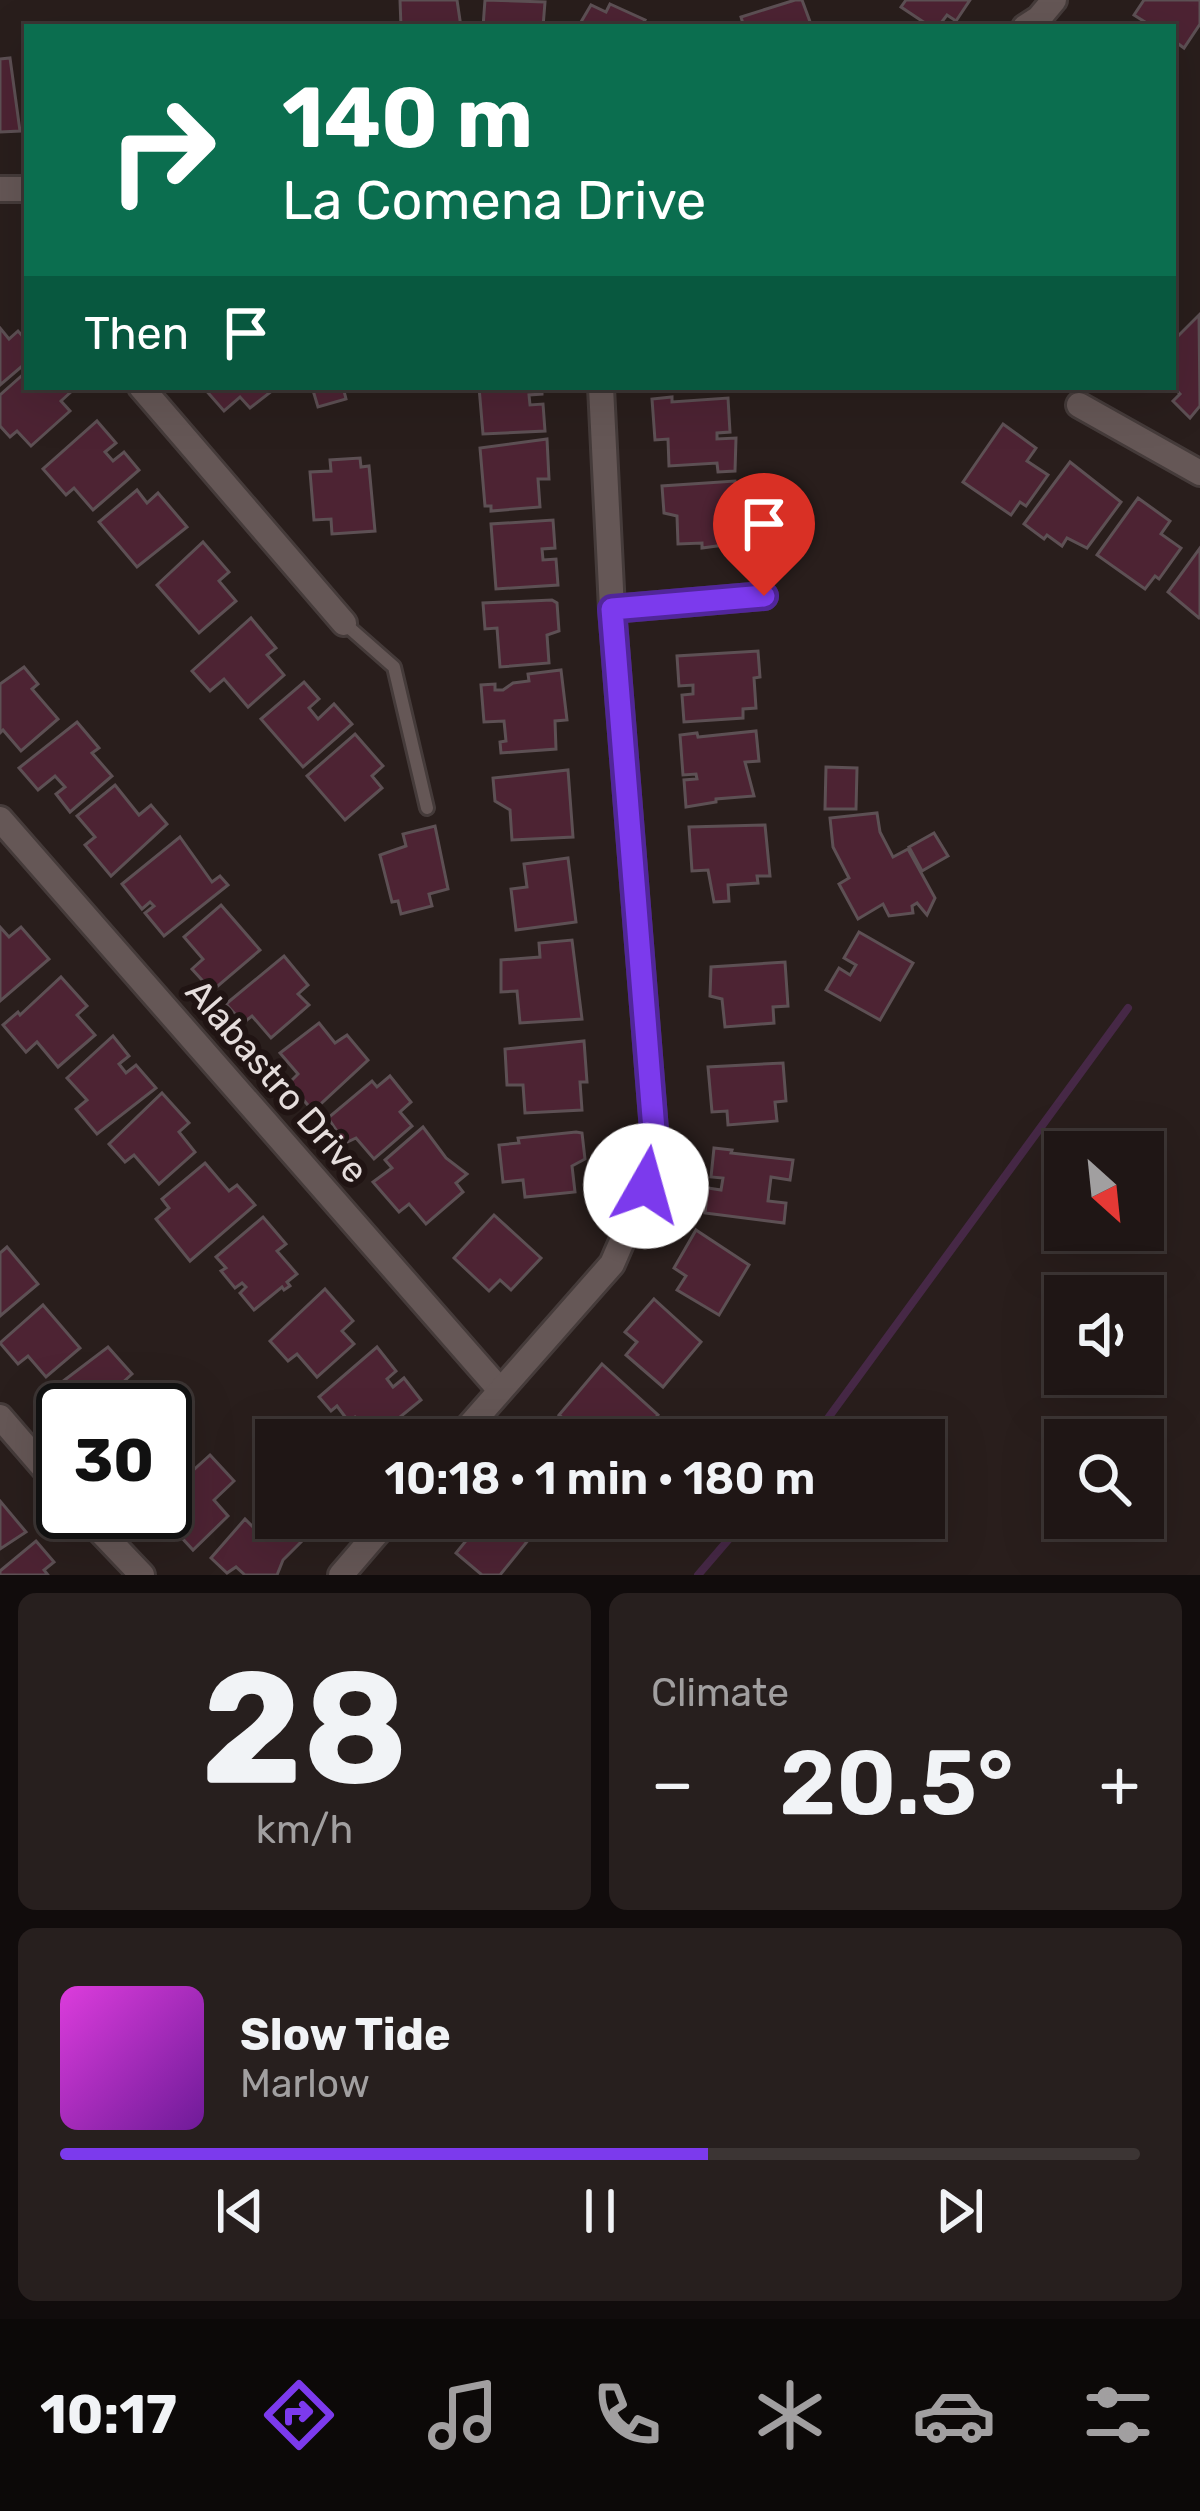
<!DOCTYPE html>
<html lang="en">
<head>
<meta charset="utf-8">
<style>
	body { margin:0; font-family:Rubik,sans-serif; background:#271f1e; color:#f1f3f6; height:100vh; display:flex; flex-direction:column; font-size:45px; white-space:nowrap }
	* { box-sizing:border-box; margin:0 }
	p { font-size:39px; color:#a19fa0 }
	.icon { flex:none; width:66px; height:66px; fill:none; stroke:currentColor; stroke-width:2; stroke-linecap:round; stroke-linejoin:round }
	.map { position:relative; height:1575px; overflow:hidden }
	.details { display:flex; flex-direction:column; gap:18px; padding:18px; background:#110c0c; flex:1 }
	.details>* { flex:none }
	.guide { position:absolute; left:24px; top:24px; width:1152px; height:366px; border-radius:0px; box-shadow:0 12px 48px #0002,0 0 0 3px #3c3534; background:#0b6e4f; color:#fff; overflow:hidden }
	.needle { width:78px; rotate:153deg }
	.tools { position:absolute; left:1044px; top:1131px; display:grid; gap:24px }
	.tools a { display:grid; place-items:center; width:120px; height:120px; border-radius:0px; background:#1f1615; box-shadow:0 12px 48px #0002,0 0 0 3px #3c3534; font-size:60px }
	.speed { position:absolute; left:36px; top:1383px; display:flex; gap:24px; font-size:60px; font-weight:700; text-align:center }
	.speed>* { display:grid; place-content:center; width:156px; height:156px; border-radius:50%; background:#1f1615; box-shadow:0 12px 48px #0002,0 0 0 3px #3c3534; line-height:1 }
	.speed .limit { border:6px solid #111; border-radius:18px; background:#fff; color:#111 }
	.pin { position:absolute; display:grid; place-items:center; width:102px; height:102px; color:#fff; margin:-123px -51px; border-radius:50% 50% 50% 0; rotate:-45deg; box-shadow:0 0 12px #0007 }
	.pin .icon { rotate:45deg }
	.me { position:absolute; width:132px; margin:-66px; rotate:7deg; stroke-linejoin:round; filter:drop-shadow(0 0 9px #0008) }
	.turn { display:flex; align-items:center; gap:42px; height:252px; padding:0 60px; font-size:54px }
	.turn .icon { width:156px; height:156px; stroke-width:2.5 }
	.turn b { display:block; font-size:84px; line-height:102px }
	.then { display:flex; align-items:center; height:114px; padding:0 60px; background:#0003; gap:24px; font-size:45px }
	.big { font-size:90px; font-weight:600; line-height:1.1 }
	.details .card { flex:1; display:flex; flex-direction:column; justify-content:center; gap:18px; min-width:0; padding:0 42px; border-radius:18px; background:#271f1e }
	.details .dial { align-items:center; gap:0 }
	.dial b { font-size:156px; line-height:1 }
	.song { display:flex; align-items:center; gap:36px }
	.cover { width:144px; height:144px; border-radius:18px; background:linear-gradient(135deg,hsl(300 70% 55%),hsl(280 70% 35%)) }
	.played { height:12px; border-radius:6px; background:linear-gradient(90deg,#7c3aed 60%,#3c3534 60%) }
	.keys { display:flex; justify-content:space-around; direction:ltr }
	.heat { display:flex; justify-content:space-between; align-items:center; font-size:66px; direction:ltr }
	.details .tiles { flex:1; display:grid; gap:18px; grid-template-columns:1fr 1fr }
	.card:last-child { grid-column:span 2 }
	.trip { position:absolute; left:255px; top:1419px; width:690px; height:120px; border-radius:0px; background:#1f1615; box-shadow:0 12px 48px #0002,0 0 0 3px #3c3534; font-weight:600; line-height:120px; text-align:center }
	.menu { display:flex; height:192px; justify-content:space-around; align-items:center; background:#0c0908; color:#a19fa0 }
	.menu .icon { width:84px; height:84px }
	.menu .selected { color:#7c3aed }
	.menu b { font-size:54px; color:#f1f3f6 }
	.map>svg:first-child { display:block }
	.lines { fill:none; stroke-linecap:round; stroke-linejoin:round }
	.stream { stroke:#462846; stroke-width:8 }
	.building { fill:#4d2333; stroke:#5d5054; stroke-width:3 }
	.service-casing { stroke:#453b3a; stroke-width:18 }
	.minor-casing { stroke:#453b3a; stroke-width:30 }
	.service { stroke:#655756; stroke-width:12 }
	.minor { stroke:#655756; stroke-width:24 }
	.route-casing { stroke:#51269a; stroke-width:30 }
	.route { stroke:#7c3aed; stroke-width:21 }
	.labels { text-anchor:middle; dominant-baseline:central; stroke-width:12; stroke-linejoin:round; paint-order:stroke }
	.street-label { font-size:36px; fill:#e5dddc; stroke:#201413 }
</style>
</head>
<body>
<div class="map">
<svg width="1200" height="1575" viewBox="0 0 1200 1575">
	<rect width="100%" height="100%" fill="#291e1c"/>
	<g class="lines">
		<g class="stream">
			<polyline points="812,1440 1128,1008"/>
			<polyline points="698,1575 747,1518"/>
		</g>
	</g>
	<g class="building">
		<polygon points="400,0 457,0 461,27 401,27"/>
		<polygon points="485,0 545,2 543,27 483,27"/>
		<polygon points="795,0 802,0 812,27 744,27 741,17"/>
		<polygon points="906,0 970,0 956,21 947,15 938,27 931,27 901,7"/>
		<polygon points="1144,0 1200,0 1200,24 1184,48 1173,40 1173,27 1153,27 1134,15"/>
		<polygon points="610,4 645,20 641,27 578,27 591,5 606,12"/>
		<polygon points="10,58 20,131 0,132 0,59"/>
		<polygon points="1199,315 1200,406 1190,418 1173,401 1180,394 1173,387 1173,341"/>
		<polygon points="0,328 9,339 18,331 27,341 27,362 0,385"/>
		<polygon points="27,371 27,387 70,387 73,390 61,401 70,411 31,446 17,431 10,437 0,426 0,395"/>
		<polygon points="203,387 277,387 250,408 240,397 224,411"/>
		<polygon points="312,387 343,387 346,399 318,407"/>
		<polygon points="479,387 542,387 542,394 529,395 530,405 543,404 545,431 483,434"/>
		<polygon points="672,397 672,402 728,398 730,432 717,433 717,439 736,438 735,471 718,472 717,463 669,466 668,439 655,440 652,399"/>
		<polygon points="97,421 116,443 105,452 113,461 124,452 139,470 93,510 74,488 66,495 43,469"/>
		<polygon points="1003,424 1036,448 1027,461 1048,475 1026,506 1020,502 1011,515 963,482"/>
		<polygon points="547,439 549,479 538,479 540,507 491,511 491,506 485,506 480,448"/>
		<polygon points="360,458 361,467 369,466 375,531 332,534 331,519 314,520 310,472 331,471 330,460"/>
		<polygon points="1070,462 1121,502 1087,548 1067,538 1062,546 1047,535 1044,539 1024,524"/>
		<polygon points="735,481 737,517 726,518 727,541 724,545 702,548 702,543 678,544 677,516 664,513 662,486"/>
		<polygon points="137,490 147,503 158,493 187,527 137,567 99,522"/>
		<polygon points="1138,498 1170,521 1161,534 1181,548 1159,579 1155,576 1145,589 1097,555"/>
		<polygon points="553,520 555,548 542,549 543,560 556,559 558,585 496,589 491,524"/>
		<polygon points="203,542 229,572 219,581 236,601 199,633 157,585"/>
		<polygon points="1200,548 1200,617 1199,618 1168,592"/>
		<polygon points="552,600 557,603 559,631 547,635 549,663 500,667 497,628 485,629 483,603"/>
		<polygon points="251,618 276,648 267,655 284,675 248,707 224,679 210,691 192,671"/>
		<polygon points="758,651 760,677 754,678 756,708 743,709 743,718 684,722 682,695 693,694 693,685 679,686 677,656"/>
		<polygon points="24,667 38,684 32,689 58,719 21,751 3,730 0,733 0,684"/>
		<polygon points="561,670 567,720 555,721 556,749 501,753 500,742 506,741 504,721 484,722 481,685 495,684 495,690 503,690 513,683 529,681 528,674"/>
		<polygon points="304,682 319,699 309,708 318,719 334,704 352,724 303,767 261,719"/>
		<polygon points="77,722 99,748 92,753 112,776 70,812 56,794 65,787 55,776 38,790 19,768"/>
		<polygon points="756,731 759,761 745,762 754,796 716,799 716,802 686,807 684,780 697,779 696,774 683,775 680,735 697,733 698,737"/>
		<polygon points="355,734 383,766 372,776 382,788 345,820 307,776"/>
		<polygon points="826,767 857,768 856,809 825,809"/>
		<polygon points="568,770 573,837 512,840 510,810 495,801 493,778"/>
		<polygon points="115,785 139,815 151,805 167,824 111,876 85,845 95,837 77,816"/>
		<polygon points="877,813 880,832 893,857 908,849 935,898 927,915 917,903 912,906 913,913 889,916 883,904 858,919 839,884 849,878 833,847 830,818"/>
		<polygon points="765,825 770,876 757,876 758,883 728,885 729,901 714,902 708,870 692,871 689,827"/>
		<polygon points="435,826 448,889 429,894 432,906 401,914 398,901 392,902 380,855 406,846 403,834"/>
		<polygon points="934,833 948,856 922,871 909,847"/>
		<polygon points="180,837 212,882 220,876 228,885 164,936 145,913 154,906 150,902 142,909 122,884"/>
		<polygon points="568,858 576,922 516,930 511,889 527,887 524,864"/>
		<polygon points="221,905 260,950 212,991 192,969 203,959 184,937"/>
		<polygon points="0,927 9,937 21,927 49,959 0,1001"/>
		<polygon points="859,932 913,963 880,1020 826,990 839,968 850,975 856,965 844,958"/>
		<polygon points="572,940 582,1019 520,1023 517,991 501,992 501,960 540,957 539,943"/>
		<polygon points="284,956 308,985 298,994 309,1005 271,1038 252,1016 243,1023 226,1004"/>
		<polygon points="785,962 788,1006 773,1007 774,1023 725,1027 722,999 710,996 711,967"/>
		<polygon points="61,977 87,1006 77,1015 95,1035 58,1067 37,1042 26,1052 3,1025 18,1012 20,1015"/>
		<polygon points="319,1023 335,1043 347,1035 368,1060 313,1111 289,1083 298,1074 280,1053"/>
		<polygon points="113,1036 129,1056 119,1064 126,1073 136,1065 156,1088 97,1134 76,1109 87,1100 67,1078"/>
		<polygon points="584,1041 587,1082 580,1082 582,1110 525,1113 523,1085 507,1085 505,1049"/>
		<polygon points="783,1063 786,1101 775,1102 777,1121 728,1125 727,1111 712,1112 708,1067"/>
		<polygon points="390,1076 411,1102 400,1112 412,1126 374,1159 356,1138 345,1143 328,1118 372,1081 377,1087"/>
		<polygon points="162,1093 189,1123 179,1132 195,1152 159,1184 134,1155 125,1162 109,1144"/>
		<polygon points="423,1127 446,1158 467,1174 456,1183 463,1192 426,1224 409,1204 399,1212 373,1182 392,1168 385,1160"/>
		<polygon points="576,1132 582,1133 585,1159 572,1166 575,1192 525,1197 523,1180 503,1182 499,1145 519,1143 518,1138"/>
		<polygon points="714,1148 732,1150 731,1153 793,1160 790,1180 771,1177 768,1201 786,1203 784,1223 705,1213 708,1188 721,1190 723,1178 711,1177"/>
		<polygon points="205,1163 229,1191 237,1185 255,1205 190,1261 156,1219 169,1208 162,1199"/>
		<polygon points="494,1215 541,1258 511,1290 500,1280 489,1291 454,1258"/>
		<polygon points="263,1217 286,1244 277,1251 297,1274 287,1282 290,1286 284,1290 282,1287 254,1310 240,1293 246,1287 242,1283 235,1288 221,1271 226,1268 216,1257"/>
		<polygon points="696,1230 749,1265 719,1315 677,1290 686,1276 674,1268"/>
		<polygon points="7,1247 38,1284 0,1316 0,1253"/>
		<polygon points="325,1289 353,1321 342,1331 354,1344 317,1377 297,1354 288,1361 270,1341"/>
		<polygon points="654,1299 701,1342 663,1387 626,1355 637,1342 625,1332"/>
		<polygon points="43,1305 80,1348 46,1377 28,1356 18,1364 0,1343"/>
		<polygon points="108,1347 132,1374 121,1384 135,1400 123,1410 73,1410 54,1388"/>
		<polygon points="377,1347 396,1371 387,1379 393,1387 404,1378 421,1400 373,1439 355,1417 349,1422 337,1406 331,1411 319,1397"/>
		<polygon points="602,1364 658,1415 637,1440 625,1431 617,1440 589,1440 559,1415"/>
		<polygon points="165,1425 188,1452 165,1472"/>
		<polygon points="210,1455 234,1481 214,1500 228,1516 193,1550 170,1525 177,1518 165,1504 165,1486 178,1475 181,1479 189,1474"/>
		<polygon points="0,1501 26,1532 0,1549"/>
		<polygon points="276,1517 283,1518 304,1539 283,1560 277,1575 245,1575 236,1567 227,1573 211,1558 245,1519 260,1534"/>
		<polygon points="464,1518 506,1518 530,1538 500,1575 482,1575 456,1553 474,1531 462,1521"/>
		<polygon points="36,1541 54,1562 44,1570 48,1575 0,1575 0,1571"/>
	</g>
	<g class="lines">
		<defs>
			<polyline id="service" points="344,623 394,667 427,808"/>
			<g id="minor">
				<polyline points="1025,27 1039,18 1054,0"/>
				<polyline points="0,189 27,189"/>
				<polyline points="141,387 344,623"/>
				<polyline points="1079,405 1200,473"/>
				<polyline points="612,609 764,596"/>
				<polyline points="0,819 500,1390"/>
				<polyline points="0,1417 63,1490"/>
				<polyline points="457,1440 612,1264 646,1186 654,1130 612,609 601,387"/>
				<polyline points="82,1512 142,1575"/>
				<polyline points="341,1575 390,1518"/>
			</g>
		</defs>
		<use href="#service" class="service-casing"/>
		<use href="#minor" class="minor-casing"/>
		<use href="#service" class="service"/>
		<use href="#minor" class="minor"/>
	</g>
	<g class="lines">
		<defs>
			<polyline id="route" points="646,1186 654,1130 612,609 764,596"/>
		</defs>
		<use href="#route" class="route-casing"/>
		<use href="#route" class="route"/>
	</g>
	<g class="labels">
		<g class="street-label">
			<text transform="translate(277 1081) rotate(49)">Alabastro Drive</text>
		</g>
	</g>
</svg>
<div class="tools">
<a><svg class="needle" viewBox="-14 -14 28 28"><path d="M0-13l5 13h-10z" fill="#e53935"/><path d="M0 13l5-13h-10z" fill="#a19fa0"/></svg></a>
<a><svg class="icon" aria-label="sound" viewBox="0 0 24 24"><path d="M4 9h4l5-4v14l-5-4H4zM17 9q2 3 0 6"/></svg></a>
<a><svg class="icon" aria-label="search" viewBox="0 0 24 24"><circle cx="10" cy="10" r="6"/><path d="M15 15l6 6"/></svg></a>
</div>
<div class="speed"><div class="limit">30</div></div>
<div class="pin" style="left:764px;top:596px;background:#d93025"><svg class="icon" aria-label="arrive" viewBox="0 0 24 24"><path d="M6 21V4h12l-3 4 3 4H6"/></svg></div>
<svg class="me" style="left:646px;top:1186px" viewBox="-20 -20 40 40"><circle r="19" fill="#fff"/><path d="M0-13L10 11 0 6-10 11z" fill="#7c3aed"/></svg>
<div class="trip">10:18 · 1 min · 180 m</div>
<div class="guide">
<div class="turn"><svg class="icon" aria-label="right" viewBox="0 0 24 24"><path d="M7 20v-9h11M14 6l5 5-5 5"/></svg><div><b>140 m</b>La Comena Drive</div></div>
<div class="then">Then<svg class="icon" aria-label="arrive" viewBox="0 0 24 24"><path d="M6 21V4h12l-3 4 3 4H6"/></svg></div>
</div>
</div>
<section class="details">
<div class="tiles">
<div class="card dial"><b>28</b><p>km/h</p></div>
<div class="card"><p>Climate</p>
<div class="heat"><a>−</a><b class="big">20.5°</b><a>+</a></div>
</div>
<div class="card">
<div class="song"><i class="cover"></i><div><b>Slow Tide</b><p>Marlow</p></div></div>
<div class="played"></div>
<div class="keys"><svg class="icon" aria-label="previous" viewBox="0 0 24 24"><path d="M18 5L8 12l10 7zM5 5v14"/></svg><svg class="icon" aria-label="pause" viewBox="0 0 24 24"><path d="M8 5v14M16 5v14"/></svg><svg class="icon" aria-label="next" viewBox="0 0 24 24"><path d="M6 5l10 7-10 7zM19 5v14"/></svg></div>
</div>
</div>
</section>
<nav class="menu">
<b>10:17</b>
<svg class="icon selected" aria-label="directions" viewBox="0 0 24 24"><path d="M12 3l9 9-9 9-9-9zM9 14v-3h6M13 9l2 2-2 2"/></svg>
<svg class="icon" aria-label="music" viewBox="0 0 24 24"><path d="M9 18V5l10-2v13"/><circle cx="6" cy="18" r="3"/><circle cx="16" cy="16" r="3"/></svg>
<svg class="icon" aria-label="phone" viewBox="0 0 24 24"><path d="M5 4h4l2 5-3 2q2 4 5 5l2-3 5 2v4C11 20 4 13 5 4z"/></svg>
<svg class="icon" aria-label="climate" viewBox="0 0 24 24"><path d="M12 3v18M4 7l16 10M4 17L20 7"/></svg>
<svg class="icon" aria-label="car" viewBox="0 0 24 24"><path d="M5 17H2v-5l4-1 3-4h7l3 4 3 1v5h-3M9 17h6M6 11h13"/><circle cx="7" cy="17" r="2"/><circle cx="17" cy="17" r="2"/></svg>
<svg class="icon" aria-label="filters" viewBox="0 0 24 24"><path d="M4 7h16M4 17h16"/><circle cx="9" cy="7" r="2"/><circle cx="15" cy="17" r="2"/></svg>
</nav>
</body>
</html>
